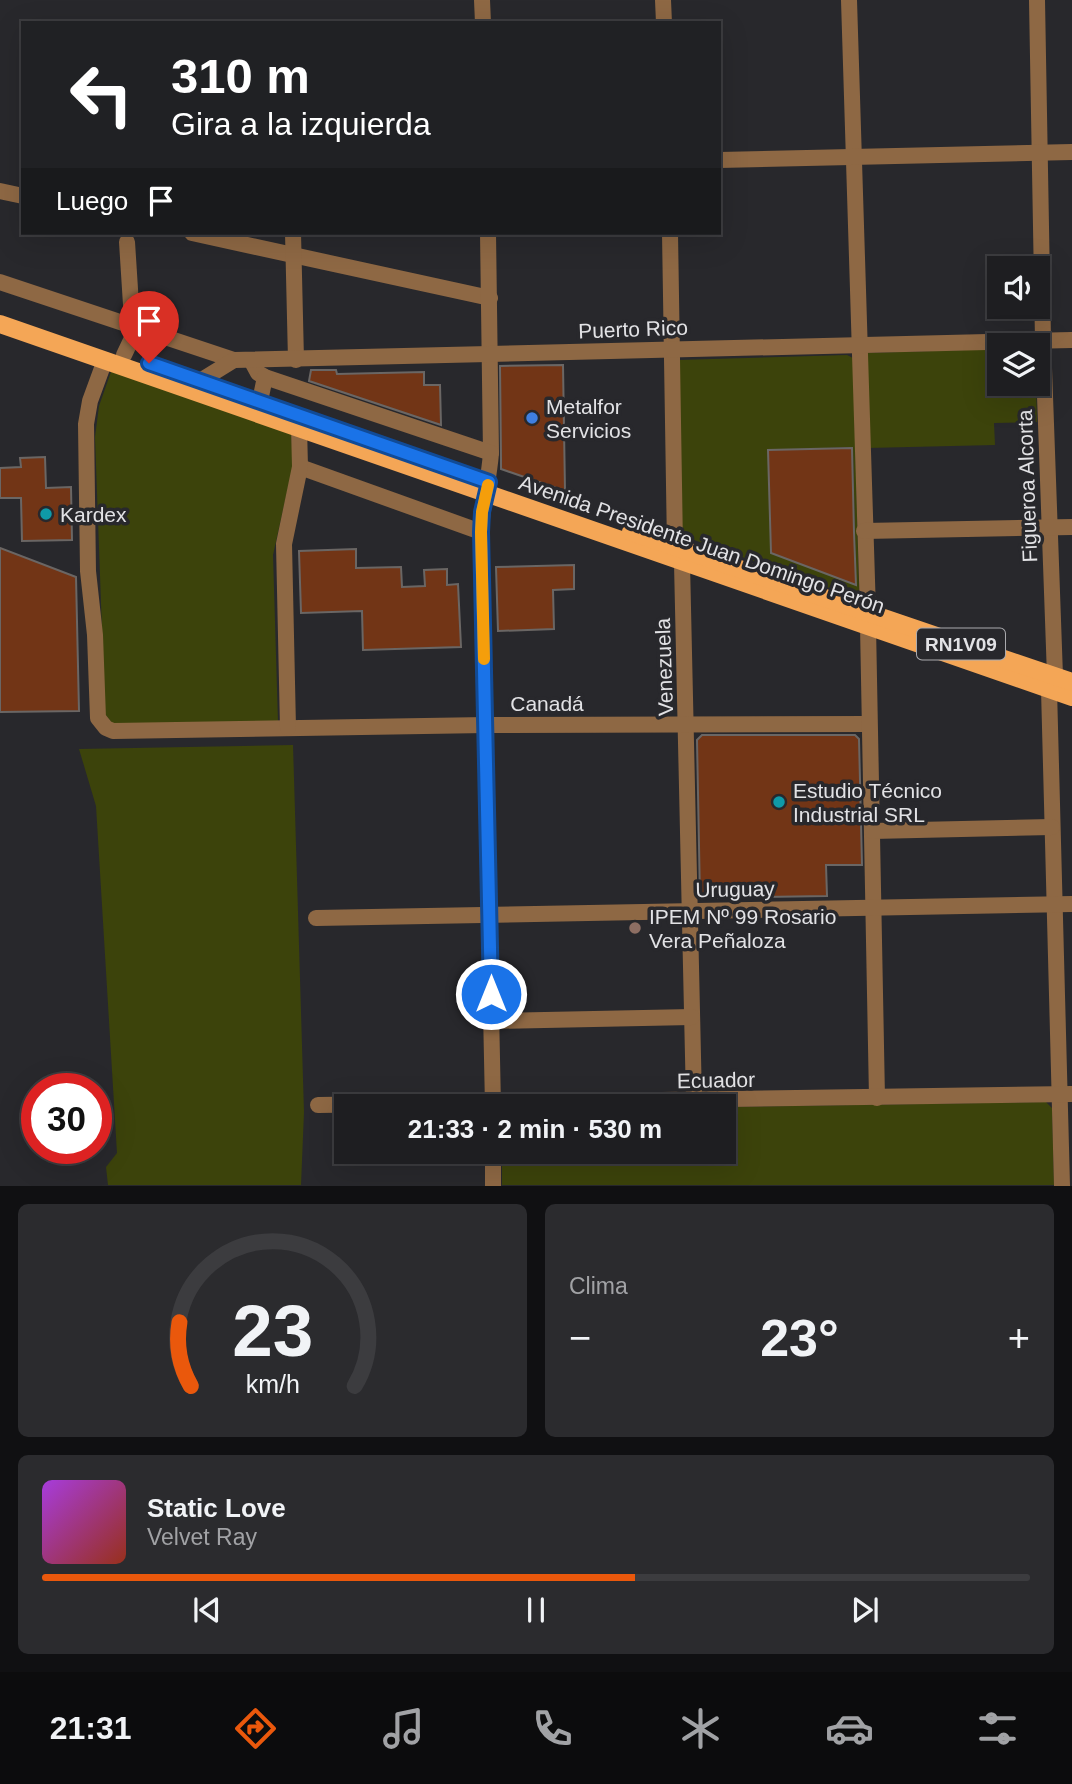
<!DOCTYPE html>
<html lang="es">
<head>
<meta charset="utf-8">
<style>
	body { margin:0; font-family:Helvetica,sans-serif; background:#2b2b2e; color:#f1f3f6; height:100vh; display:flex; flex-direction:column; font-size:26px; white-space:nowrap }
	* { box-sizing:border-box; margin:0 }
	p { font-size:23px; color:#a1a2a5 }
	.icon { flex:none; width:38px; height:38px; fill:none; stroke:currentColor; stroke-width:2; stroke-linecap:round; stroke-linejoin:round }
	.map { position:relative; height:1186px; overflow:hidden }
	.side { display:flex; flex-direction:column; gap:18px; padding:18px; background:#101012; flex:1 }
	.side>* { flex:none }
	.banner { position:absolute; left:21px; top:21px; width:700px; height:214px; border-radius:0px; box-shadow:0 7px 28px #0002,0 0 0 2px #3c3c3f; background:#202124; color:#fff; overflow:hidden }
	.tools { position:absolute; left:987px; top:256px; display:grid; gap:14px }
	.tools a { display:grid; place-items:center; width:63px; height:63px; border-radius:0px; background:#1e1e21; box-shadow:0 7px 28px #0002,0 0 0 2px #3c3c3f; font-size:35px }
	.speed { position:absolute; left:21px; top:1073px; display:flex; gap:14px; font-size:35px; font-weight:700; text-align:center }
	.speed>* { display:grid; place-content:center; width:91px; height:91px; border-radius:50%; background:#1e1e21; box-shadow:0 7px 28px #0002,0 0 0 2px #3c3c3f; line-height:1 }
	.speed .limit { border:10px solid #d22; background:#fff; color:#111 }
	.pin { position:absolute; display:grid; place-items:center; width:60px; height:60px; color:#fff; margin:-72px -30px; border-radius:50% 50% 50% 0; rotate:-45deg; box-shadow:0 0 7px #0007 }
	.pin .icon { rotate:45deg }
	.me { position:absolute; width:77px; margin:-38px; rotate:0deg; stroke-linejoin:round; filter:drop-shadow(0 0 5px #0008) }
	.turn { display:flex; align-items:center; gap:24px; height:147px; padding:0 35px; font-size:32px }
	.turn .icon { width:91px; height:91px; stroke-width:2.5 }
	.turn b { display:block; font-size:49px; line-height:60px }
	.then { display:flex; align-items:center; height:66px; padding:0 35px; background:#0003; gap:14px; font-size:26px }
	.big { font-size:52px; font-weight:800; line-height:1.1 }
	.side .tile { flex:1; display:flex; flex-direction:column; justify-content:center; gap:10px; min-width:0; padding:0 24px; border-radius:10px; background:#2b2b2e }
	.side .dial { align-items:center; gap:0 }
	.dial svg { height:182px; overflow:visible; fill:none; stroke:#3c3c3f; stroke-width:7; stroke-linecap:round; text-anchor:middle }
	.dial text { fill:#f1f3f6; stroke:none }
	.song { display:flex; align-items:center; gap:21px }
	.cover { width:84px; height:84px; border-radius:10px; background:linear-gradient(135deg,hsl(280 70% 55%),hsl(10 70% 35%)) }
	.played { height:7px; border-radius:4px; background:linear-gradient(90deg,#ea580c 60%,#3c3c3f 60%) }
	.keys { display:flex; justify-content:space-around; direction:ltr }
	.heat { display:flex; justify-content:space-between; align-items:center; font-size:38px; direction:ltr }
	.side .tiles { flex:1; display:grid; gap:18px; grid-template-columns:1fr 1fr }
	.tile:last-child { grid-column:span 2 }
	.trip { position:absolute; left:334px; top:1094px; width:402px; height:70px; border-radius:0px; background:#1e1e21; box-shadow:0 7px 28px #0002,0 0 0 2px #3c3c3f; font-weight:800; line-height:70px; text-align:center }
	.tab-bar { display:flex; height:112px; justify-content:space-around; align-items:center; background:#0c0c0d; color:#a1a2a5 }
	.tab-bar .icon { width:49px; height:49px }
	.tab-bar .current { color:#ea580c }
	.tab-bar b { font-size:32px; color:#f1f3f6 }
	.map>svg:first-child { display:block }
	.green { fill:#3c430b; fill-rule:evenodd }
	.building { fill:#723516; stroke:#6a6664; stroke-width:2 }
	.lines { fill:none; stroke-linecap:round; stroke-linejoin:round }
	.minor { stroke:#8e6844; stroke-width:16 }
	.major { stroke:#f4a656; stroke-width:18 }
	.route-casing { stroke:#114b97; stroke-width:18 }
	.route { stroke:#1a73e8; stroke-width:12 }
	.slow { stroke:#f59e0b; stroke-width:12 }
	.shop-dot { fill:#3f7fe0; stroke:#28282c; stroke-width:2.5 }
	.culture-dot { fill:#0f9aa8; stroke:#28282c; stroke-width:2.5 }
	.education-dot { fill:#8d6e63; stroke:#28282c; stroke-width:2.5 }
	.labels { text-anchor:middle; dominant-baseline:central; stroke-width:7; stroke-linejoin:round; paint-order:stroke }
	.shield { fill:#28282c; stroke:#aaaaae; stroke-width:2 }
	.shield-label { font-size:19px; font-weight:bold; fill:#e2e2e5 }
	.street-label { font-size:21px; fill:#e2e2e5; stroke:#28282c }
	.poi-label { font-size:21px; fill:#e2e2e5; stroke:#28282c; text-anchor:start }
</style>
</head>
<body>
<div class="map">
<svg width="1072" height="1186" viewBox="0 0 1072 1186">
	<rect width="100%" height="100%" fill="#28282c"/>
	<g class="green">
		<polygon points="999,349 999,383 1036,383 1037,422 994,423 995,445 867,448 868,353"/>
		<path d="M847,355L853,358L859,590L857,595L852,596L680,535L678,360ZM853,447L856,584V585L771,553L768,450Z"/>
		<polygon points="112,369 291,429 293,465 273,555 278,722 117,724 112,723 105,714 95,437 99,406"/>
		<polygon points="293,745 304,1112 301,1185 108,1185 106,1167 117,1153 96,806 79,749"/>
		<polygon points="1046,1102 1052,1108 1054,1185 502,1185 502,1152 724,1152 725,1107"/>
	</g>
	<g class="building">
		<polygon points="563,365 565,491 501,469 501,459 500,366"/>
		<polygon points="311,370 336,370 337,374 424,372 424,385 440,385 441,425 309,381"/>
		<polygon points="852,448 854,532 856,585 771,553 768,450"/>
		<polygon points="45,457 46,488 71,487 72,540 22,541 21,498 0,498 0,468 21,467 20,458"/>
		<polygon points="0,548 76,577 79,711 0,712"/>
		<polygon points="356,549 356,568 401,567 402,587 425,586 424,570 447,569 447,585 458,584 461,647 363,650 362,611 301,613 299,551"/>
		<polygon points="574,565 574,589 553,590 554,629 498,631 496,567"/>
		<polygon points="702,735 855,735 859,739 862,865 826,865 827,896 700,898 697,740"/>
	</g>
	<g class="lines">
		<g class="minor">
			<polyline points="482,0 483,23"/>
			<polyline points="663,0 664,23"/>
			<polyline points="849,0 868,612"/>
			<polyline points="1037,0 1043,340 1055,676"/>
			<polyline points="719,160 1072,152"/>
			<polyline points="0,191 23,196"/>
			<polyline points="192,233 490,298"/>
			<polyline points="293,233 296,360"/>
			<path d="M488,233L491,453C489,480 482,505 481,532L493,1106"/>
			<polyline points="670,233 675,547 682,563 694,1101"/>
			<polyline points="0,282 234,360"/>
			<polyline points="124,355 133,336 127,242"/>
			<polyline points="105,360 90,401 86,424 88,571 95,635 98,718 106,728 113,731 486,725 869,724"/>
			<polyline points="251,360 258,373 265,377 491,453"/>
			<polyline points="200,381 234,360 1072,340"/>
			<polyline points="260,401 265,377"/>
			<polyline points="300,467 481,532"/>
			<polyline points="864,531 1072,527"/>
			<polyline points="868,626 877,1098"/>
			<polyline points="1049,689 1062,1186"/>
			<polyline points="288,728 284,544 300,467 299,427"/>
			<polyline points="872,831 1052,827"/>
			<polyline points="316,918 1072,904"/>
			<polyline points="491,1021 692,1017"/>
			<polyline points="318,1105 1072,1094"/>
			<polyline points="493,1152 493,1186"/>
		</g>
		<g class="major">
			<polyline points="0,324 1072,697"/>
			<polyline points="631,532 1072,682"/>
		</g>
	</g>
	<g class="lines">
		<defs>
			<polyline id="route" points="149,363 489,482 482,512 481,532 491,994"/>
		</defs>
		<use href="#route" class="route-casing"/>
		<use href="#route" class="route"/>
		<polyline class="slow" points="484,659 481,532 482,512 488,485"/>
	</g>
	<circle class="shop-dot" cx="532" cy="418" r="7"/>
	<g class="culture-dot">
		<circle cx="46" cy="514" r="7"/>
		<circle cx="779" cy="802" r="7"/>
	</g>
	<circle class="education-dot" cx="635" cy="928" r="7"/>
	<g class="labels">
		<rect class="shield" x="917" y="628.5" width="88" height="31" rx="5"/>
		<g class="shield-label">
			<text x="961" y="644">RN1V09</text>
		</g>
		<g class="street-label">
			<text transform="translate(633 329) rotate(-2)">Puerto Rico</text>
			<text transform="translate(1027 486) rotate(-92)">Figueroa Alcorta</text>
			<text transform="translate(702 544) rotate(19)">Avenida Presidente Juan Domingo Perón</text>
			<text transform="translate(664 667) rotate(-92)">Venezuela</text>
			<text x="547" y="703">Canadá</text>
			<text transform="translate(735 889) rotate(-1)">Uruguay</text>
			<text transform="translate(716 1080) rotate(-1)">Ecuador</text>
		</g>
		<g class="poi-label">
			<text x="546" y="406">Metalfor<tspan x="546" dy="24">Servicios</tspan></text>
			<text x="60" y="514">Kardex</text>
			<text x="793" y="790">Estudio Técnico<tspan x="793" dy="24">Industrial SRL</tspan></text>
			<text x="649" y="916">IPEM Nº 99 Rosario<tspan x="649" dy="24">Vera Peñaloza</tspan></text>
		</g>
	</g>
</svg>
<div class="tools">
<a><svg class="icon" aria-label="sound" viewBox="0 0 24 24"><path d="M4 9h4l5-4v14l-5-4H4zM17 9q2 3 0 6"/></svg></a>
<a><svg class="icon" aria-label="layers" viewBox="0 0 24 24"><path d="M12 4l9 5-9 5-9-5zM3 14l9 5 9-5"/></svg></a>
</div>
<div class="speed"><div class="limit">30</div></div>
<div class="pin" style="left:149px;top:363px;background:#d93025"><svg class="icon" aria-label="arrive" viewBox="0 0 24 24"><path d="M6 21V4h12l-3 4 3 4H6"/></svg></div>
<svg class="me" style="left:491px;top:994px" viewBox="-20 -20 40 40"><circle r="17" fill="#1a73e8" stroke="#fff" stroke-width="3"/><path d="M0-11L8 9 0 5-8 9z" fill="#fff"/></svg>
<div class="trip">21:33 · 2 min · 530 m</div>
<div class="banner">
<div class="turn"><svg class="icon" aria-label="left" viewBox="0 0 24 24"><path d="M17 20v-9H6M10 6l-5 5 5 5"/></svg><div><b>310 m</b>Gira a la izquierda</div></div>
<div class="then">Luego<svg class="icon" aria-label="arrive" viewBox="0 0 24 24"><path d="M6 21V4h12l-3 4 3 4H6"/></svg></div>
</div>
</div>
<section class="side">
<div class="tiles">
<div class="tile dial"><svg viewBox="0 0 100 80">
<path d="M14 69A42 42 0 1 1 86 69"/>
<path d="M14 69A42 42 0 0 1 9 41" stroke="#ea580c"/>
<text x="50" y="56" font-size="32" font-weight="700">23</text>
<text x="50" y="72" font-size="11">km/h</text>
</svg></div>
<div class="tile"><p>Clima</p>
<div class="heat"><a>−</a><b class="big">23°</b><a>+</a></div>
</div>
<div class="tile">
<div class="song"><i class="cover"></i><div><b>Static Love</b><p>Velvet Ray</p></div></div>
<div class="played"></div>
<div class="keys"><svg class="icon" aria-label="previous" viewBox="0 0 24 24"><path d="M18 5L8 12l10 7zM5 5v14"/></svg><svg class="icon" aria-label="pause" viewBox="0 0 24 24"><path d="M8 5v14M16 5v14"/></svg><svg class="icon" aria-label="next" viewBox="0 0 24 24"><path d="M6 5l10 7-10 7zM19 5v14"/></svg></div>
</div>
</div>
</section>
<nav class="tab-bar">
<b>21:31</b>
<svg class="icon current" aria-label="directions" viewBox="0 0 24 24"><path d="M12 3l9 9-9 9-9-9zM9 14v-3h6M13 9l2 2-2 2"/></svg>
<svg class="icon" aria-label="music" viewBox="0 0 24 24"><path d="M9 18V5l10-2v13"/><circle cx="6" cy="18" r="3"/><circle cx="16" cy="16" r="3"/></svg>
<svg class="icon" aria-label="phone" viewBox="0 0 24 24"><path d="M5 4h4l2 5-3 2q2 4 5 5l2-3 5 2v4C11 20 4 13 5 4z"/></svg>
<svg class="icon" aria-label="climate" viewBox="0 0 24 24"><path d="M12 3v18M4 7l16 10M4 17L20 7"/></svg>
<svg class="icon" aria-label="car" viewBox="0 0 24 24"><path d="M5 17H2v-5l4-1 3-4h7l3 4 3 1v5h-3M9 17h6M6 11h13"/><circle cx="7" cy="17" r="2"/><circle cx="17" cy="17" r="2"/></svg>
<svg class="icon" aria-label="filters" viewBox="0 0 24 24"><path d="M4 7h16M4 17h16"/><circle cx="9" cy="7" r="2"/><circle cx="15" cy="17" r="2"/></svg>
</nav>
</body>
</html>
